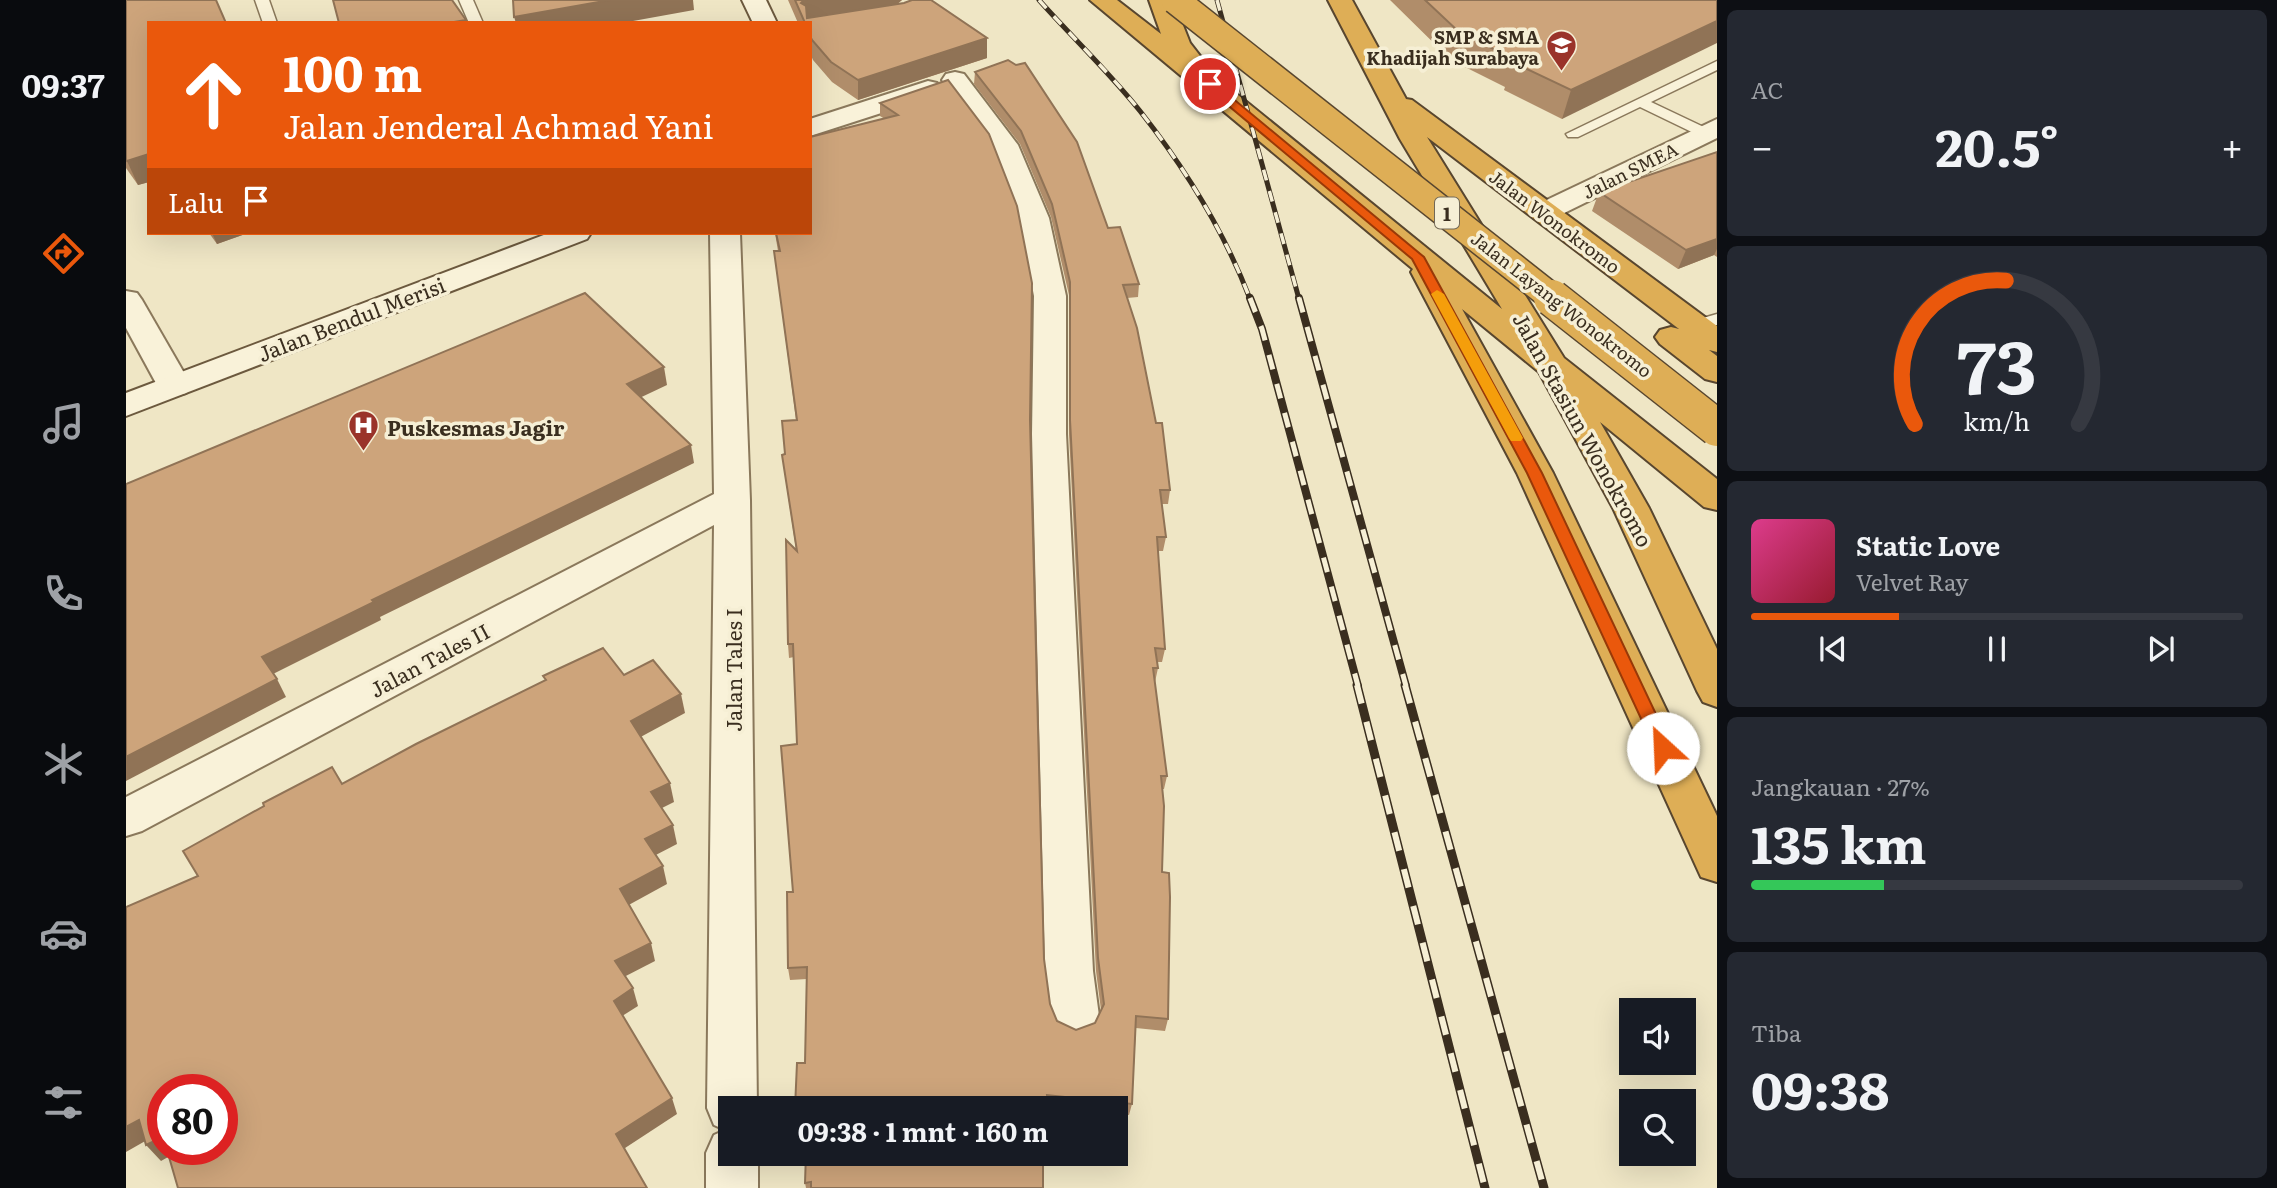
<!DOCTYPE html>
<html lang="id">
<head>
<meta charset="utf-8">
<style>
	body { margin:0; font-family:Literata,serif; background:#242831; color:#f1f3f6; height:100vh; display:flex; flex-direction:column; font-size:26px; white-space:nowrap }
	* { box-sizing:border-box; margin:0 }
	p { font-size:23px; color:#9ea1a6 }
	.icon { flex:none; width:38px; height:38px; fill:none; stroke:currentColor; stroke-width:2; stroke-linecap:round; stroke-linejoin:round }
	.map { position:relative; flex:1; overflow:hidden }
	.details { display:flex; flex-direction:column; gap:10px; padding:10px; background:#0d0f14; width:560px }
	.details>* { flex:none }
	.guide { position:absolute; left:21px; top:21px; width:665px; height:214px; border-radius:0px; box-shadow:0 7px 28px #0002; background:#ea580c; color:#fff; overflow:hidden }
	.controls { position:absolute; left:1493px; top:998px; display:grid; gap:14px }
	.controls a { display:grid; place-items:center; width:77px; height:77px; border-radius:0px; background:#171b24; box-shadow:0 7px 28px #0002; font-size:35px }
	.speed { position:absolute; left:21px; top:1074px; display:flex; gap:14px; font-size:35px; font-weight:700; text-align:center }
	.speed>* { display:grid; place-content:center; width:91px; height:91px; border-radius:50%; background:#171b24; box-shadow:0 7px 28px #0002; line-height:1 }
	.speed .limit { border:10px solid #d22; background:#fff; color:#111 }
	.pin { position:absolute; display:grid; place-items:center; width:60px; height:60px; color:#fff; margin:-30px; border:4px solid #fff; border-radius:50%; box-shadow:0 2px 7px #0007 }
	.me { position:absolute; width:77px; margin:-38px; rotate:335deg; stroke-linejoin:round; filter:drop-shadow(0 0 5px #0008) }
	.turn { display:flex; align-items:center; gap:24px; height:147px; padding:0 21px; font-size:32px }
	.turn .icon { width:91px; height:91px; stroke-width:2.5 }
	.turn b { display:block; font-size:49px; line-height:60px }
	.then { display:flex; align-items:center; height:66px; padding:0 21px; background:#0003; gap:14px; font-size:26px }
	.big { font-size:52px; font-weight:700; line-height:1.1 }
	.details .widget { flex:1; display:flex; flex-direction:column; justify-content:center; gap:10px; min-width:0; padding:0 24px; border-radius:10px; background:#242831 }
	.details .dial { align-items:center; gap:0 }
	.dial svg { height:182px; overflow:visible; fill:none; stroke:#363941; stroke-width:7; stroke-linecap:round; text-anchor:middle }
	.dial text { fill:#f1f3f6; stroke:none }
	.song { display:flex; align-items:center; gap:21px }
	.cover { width:84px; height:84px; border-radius:10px; background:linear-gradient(135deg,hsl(330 70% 55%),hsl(350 70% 35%)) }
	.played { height:7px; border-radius:4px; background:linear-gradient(90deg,#ea580c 30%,#363941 30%) }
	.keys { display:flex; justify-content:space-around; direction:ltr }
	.heat { display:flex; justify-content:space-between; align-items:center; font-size:38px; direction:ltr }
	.charge { height:10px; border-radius:5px; background:linear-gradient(90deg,#34c759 27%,#363941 0) }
	.trip { position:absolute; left:592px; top:1096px; width:410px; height:70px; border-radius:0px; background:#171b24; box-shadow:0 7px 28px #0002; font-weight:700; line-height:70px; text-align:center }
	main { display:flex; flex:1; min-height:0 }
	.dock { display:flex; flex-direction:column; width:126px; justify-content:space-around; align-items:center; background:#090b0e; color:#9ea1a6 }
	.dock .icon { width:49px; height:49px }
	.dock .on { color:#ea580c }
	.dock b { font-size:32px; color:#f1f3f6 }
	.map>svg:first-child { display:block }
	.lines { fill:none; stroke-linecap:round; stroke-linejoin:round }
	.lane-casing { stroke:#8a785b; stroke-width:3 }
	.street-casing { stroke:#8a785b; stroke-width:4 }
	.secondary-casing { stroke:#6c593e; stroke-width:4 }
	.highway-casing { stroke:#58462f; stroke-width:4 }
	.lane { fill:#f9f2d9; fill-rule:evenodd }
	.street { fill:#f9f2d9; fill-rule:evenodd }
	.secondary { fill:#f9f2d9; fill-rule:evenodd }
	.highway { fill:#deae56; fill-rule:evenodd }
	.rail-far2-casing { stroke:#3a2e1f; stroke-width:5 }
	.rail-far1-casing { stroke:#3a2e1f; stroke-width:8 }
	.rail-casing { stroke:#3a2e1f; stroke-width:9 }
	.rail-far2 { stroke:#f6efd5; stroke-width:3.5; stroke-dasharray:11; stroke-linecap:butt }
	.rail-far1 { stroke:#f6efd5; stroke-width:5; stroke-dasharray:15; stroke-linecap:butt }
	.rail { stroke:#f6efd5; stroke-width:6; stroke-dasharray:19; stroke-linecap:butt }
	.highway-bridge-far1-casing { stroke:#58462f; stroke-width:30; stroke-linecap:butt }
	.highway-bridge-casing { stroke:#58462f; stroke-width:39; stroke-linecap:butt }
	.highway-bridge-far1 { stroke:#deae56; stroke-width:27 }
	.highway-bridge { stroke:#deae56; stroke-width:36 }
	.wall { fill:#b08d6a }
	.shaded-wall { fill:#907356 }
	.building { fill:#cda47b; stroke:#907356; stroke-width:2 }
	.route { fill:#ea580c; stroke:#983908; stroke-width:2 }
	.slow { fill:#f59e0b }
	.labels { text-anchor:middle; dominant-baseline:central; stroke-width:7; stroke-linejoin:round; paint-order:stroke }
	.far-poi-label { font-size:18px; font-weight:bold; fill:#3a2e1f; stroke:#f6efd5; text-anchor:end }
	.far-street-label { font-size:18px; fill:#3a2e1f; stroke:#f6efd5 }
	.shield { fill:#f6efd5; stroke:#726856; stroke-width:2 }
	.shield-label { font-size:19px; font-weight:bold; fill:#3a2e1f }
	.street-label { font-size:21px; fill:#3a2e1f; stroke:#f6efd5 }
	.poi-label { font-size:21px; font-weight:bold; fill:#3a2e1f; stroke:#f6efd5; text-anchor:start }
</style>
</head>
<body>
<main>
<nav class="dock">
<b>09:37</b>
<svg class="icon on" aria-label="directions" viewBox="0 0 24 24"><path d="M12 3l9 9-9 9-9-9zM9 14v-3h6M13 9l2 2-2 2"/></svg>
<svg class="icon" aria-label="music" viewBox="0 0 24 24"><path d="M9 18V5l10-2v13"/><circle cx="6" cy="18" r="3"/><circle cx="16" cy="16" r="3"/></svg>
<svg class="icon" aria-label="phone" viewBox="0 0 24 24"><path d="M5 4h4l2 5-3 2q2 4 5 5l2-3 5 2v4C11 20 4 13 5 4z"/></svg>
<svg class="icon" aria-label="climate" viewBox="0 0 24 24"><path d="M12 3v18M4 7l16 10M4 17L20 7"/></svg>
<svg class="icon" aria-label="car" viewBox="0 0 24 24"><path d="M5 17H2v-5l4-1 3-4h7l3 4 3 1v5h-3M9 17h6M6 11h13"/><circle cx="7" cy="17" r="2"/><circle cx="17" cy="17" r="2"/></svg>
<svg class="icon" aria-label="filters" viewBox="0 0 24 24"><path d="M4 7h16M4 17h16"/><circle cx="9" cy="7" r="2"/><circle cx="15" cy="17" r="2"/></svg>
</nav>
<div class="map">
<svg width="1591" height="1188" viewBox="0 0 1591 1188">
	<rect width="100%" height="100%" fill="#efe6c5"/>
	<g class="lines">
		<defs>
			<g id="lane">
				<polygon points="129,0 143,0 151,23 137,23"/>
				<polygon points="333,0 347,0 357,23 343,23"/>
				<polygon points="1591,61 1591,70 1525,102 1584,130 1586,133 1584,136 1574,136 1514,107 1452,137 1442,137 1440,134"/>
				<polygon points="1591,314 1591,325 1569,331 1560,326 1563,322"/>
			</g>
			<g id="street">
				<polygon points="829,72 838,74 892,145 923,218 940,296 940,434 967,971 973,1016 966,1032 949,1039 932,1032 925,1016 919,971 906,434 908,296 893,218 865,146 816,80 820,74"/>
				<polygon points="802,81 811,83 815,89 811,95 684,136 684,119"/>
				<polygon points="1591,119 1591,138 1428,218 1418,221 1408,218 1403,212 1408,206"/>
				<polygon points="584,233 614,233 624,500 631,1108 604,1108 604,1153 632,1153 632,1188 580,1188 580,1153 588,1135 599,1130 588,1125 581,1108 588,525 16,831 0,836 0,797 588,494"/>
				<polygon points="0,291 11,293 16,300 65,385 60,393 48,396 36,393 31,385 0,328"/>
			</g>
			<g id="secondary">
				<polygon points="616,0 640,0 651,23 627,23"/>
				<polygon points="423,233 465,233 461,239 0,416 0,393"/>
			</g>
			<polygon id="highway" points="964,0 991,0 1035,34 1023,0 1047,0 1064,43 1078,61 1075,65 1376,309 1274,139 1202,0 1226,0 1280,99 1286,100 1591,326 1591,352 1583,350 1591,356 1591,382 1579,379 1534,344 1529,337 1534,330 1545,327 1553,329 1301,137 1438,358 1591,479 1591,510 1578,507 1474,422 1523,508 1591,649 1591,707 1577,702 1571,691 1487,508 1413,372 1336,309 1427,473 1591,816 1591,882 1575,877 1391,473 1285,272 1287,269"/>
		</defs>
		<use href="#lane" class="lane-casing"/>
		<use href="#street" class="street-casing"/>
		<use href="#secondary" class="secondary-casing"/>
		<use href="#highway" class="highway-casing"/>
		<use href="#lane" class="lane"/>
		<use href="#street" class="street"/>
		<use href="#secondary" class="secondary"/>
		<use href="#highway" class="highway"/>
		<defs>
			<g id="rail-far2">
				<path d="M913,0C946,37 983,72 1014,111C1059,168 1098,231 1124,299"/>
				<polyline points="1091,0 1173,299"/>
			</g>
			<g id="rail-far1">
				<polyline points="1124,298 1136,329 1232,686"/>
				<polyline points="1173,298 1280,686"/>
			</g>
			<g id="rail">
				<polyline points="1231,685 1359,1188"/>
				<polyline points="1279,685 1418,1188"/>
			</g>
		</defs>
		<use href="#rail-far2" class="rail-far2-casing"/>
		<use href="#rail-far1" class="rail-far1-casing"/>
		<use href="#rail" class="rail-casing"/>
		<use href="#rail-far2" class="rail-far2"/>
		<use href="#rail-far1" class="rail-far1"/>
		<use href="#rail" class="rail"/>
		<defs>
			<polyline id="highway-bridge-far1" points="1049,0 1428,299"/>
			<polyline id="highway-bridge" points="1426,298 1591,428"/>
		</defs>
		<use href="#highway-bridge-far1" class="highway-bridge-far1-casing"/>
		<use href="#highway-bridge" class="highway-bridge-casing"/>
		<use href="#highway-bridge-far1" class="highway-bridge-far1"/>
		<use href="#highway-bridge" class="highway-bridge"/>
	</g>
	<g class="wall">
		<polygon points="0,0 23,23 23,182 12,185 0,168"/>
		<polygon points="662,0 776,0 771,4 861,38 861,58 732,100 706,82 687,60 684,53 684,23 672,23"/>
		<polygon points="1264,0 1591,0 1436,119 1378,90 1379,87 1325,60"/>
		<polygon points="849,72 982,228 1013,284 1012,297 1001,298 1044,490 1042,504 1036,504 1040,537 1037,551 1032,551 1039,649 1036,662 1031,662 1032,668 1029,682 1028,682 1041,776 1038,789 1036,789 1036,872 1042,1019 1039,1031 1010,1028 1006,1104 1003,1115 989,1113 989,1108 922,1107 922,1108 669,1108 679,1063 681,979 664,980 662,968 667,892 671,744 668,657 663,658 662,644 670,550 656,455 659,454 670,420 650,264 648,251 652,251 649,233 684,233 759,119 754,116 754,103 822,80 904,420 918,959 924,1004 931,1021 950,1030 969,1023 975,1010 970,971 943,434 943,295 925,217 894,144 848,84"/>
		<polygon points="1591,152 1591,257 1588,255 1552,269 1466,211 1473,192"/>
		<polygon points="83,233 122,233 91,244"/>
		<polygon points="679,1183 917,1188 680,1188"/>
	</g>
	<g class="shaded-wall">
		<polygon points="484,0 567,0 568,10 496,23 390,23 388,17"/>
		<polygon points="681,0 776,0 770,5 679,20 675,3 677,1"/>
		<polygon points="340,20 340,23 322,23"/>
		<polygon points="1591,21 1591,43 1436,119 1445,90"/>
		<polygon points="861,38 861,58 732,100 732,80"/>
		<polygon points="23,154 23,182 12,185 1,161"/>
		<polygon points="86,233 122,233 91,244"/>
		<polygon points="1591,239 1591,249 1588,255 1552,269 1560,250"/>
		<polygon points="538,367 541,385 505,402 501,384"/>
		<polygon points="565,445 568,463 254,617 255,620 145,675 136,657 246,600"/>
		<polygon points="151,679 160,697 0,781 0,757"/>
		<polygon points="555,694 559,713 509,740 505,721"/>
		<polygon points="544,783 548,802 530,811 525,792"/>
		<polygon points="547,825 551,844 524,858 519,839"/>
		<polygon points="537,866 541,884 499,907 494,889"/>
		<polygon points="525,943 529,961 494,979 489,961"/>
		<polygon points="507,988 512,1006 493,1018 488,1001"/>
		<polygon points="546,1098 551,1114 496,1150 490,1134"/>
		<polygon points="13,1120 28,1136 0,1152 0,1127"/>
		<polygon points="37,1136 37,1150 49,1150 51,1152 35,1161 20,1145"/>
	</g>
	<g class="building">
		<polygon points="0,0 90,0 100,23 23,23 23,154 1,161 0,160"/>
		<polygon points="207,0 326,0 340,20 322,23 213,23"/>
		<polygon points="387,0 484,0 388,17"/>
		<polygon points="669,0 681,0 677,1 675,3 680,6 681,18 778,3 786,0 805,0 861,38 732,80 705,62 686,40 684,36 684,23 679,23"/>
		<polygon points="1299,0 1591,0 1591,21 1445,90 1386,62 1390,60 1333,32"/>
		<polygon points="882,60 890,65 899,63 951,142 982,228 994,227 1013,284 997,285 1011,328 1030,423 1036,423 1044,490 1034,490 1040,537 1031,537 1039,649 1029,648 1032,668 1027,668 1041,776 1035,776 1038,806 1036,872 1043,873 1044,897 1042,1019 1010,1016 1006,1104 921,1095 922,1107 917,1108 669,1108 671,1063 679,1063 681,967 662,968 661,892 667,892 655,746 671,744 667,644 662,644 660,540 671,551 656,455 659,454 656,421 671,420 648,251 654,251 650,233 684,233 684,137 772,115 754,103 822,80 863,134 891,206 906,283 904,420 918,959 924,1004 931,1021 950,1030 969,1023 978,1004 972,958 944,420 944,282 926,204 895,131 849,72"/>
		<polygon points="1591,152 1591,239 1560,250 1473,192"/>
		<polygon points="459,293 538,367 501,384 565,445 246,600 248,602 136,657 151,679 0,757 0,484"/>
		<polygon points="477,648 498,675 527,660 555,694 505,721 544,783 525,792 547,825 519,839 537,866 494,889 525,943 489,961 507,988 488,1001 546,1098 490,1134 521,1188 52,1188 41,1150 96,1150 96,1090 37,1090 37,1137 20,1145 13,1120 0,1127 0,907 72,876 57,851 138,806 137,803 206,767 216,784 290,744 420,680 417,676"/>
		<polygon points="680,1153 917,1153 917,1188 685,1188 685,1182 679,1183"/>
	</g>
	<polygon class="route" points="1080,82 1087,82 1298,257 1416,473 1546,748 1544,753 1531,753 1401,473 1286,259 1080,87"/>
	<polygon class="slow" points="1311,290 1318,294 1397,438 1395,441 1385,441 1383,438 1305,294"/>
	<defs>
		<symbol id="school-pin" viewBox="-11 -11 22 30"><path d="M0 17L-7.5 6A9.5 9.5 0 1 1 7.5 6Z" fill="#9a332a" stroke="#f6efd5"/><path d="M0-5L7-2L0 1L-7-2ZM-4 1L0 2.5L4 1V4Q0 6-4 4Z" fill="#fff"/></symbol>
		<symbol id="hospital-pin" viewBox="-11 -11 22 30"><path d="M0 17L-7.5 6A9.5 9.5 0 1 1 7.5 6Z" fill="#9a332a" stroke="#f6efd5"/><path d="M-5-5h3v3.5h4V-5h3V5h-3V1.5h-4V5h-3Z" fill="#fff"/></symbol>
	</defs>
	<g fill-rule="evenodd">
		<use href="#school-pin" x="1418" y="28" width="35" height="47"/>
		<use href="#hospital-pin" x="220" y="408" width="35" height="47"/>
	</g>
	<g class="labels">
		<g class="far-poi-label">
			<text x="1413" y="36">SMP &amp; SMA<tspan x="1413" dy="21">Khadijah Surabaya</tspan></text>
		</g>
		<g class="far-street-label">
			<text transform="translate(1504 170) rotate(-26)">Jalan SMEA</text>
			<text transform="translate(1429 221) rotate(37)">Jalan Wonokromo</text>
			<text transform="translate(1436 304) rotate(38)">Jalan Layang Wonokromo</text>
		</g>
		<rect class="shield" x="1309" y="197.5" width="24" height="31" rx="5"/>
		<g class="shield-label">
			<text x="1321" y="213">1</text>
		</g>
		<g class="street-label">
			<text transform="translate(225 318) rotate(-21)">Jalan Bendul Merisi</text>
			<text transform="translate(1458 429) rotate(61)">Jalan Stasiun Wonokromo</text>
			<text transform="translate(303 659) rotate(-28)">Jalan Tales II</text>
			<text transform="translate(606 670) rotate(-90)">Jalan Tales I</text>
		</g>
		<g class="poi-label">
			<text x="261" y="426">Puskesmas Jagir</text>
		</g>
	</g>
</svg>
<div class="controls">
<a><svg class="icon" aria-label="sound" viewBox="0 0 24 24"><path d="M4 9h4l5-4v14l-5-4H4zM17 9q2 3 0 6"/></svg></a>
<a><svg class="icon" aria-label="search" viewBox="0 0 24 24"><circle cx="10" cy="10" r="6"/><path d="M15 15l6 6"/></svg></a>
</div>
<div class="speed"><div class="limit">80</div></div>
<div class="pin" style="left:1084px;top:84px;background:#d93025"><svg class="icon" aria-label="arrive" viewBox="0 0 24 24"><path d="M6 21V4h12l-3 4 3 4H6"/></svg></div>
<svg class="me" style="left:1537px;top:748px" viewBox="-20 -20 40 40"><circle r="19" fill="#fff"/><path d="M0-13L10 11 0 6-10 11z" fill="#ea580c"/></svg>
<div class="trip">09:38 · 1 mnt · 160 m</div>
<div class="guide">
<div class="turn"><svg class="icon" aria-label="ahead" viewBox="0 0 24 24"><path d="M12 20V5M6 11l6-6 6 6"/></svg><div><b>100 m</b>Jalan Jenderal Achmad Yani</div></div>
<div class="then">Lalu<svg class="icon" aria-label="arrive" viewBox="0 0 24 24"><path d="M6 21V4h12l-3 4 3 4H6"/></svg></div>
</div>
</div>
<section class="details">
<div class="widget"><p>AC</p>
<div class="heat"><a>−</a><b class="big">20.5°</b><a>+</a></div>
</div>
<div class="widget dial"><svg viewBox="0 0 100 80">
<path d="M14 69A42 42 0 1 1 86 69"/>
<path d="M14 69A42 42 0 0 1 54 6" stroke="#ea580c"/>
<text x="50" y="56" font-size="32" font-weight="700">73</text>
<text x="50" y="72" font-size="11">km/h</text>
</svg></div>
<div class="widget">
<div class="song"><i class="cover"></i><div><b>Static Love</b><p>Velvet Ray</p></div></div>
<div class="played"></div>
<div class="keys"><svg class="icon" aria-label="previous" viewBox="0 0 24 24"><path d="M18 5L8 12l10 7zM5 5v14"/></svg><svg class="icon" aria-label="pause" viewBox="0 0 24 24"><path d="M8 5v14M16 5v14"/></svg><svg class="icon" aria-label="next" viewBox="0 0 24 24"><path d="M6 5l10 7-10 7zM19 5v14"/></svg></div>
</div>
<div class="widget"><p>Jangkauan · 27%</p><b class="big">135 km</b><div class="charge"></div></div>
<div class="widget"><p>Tiba</p><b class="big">09:38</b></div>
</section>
</main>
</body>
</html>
